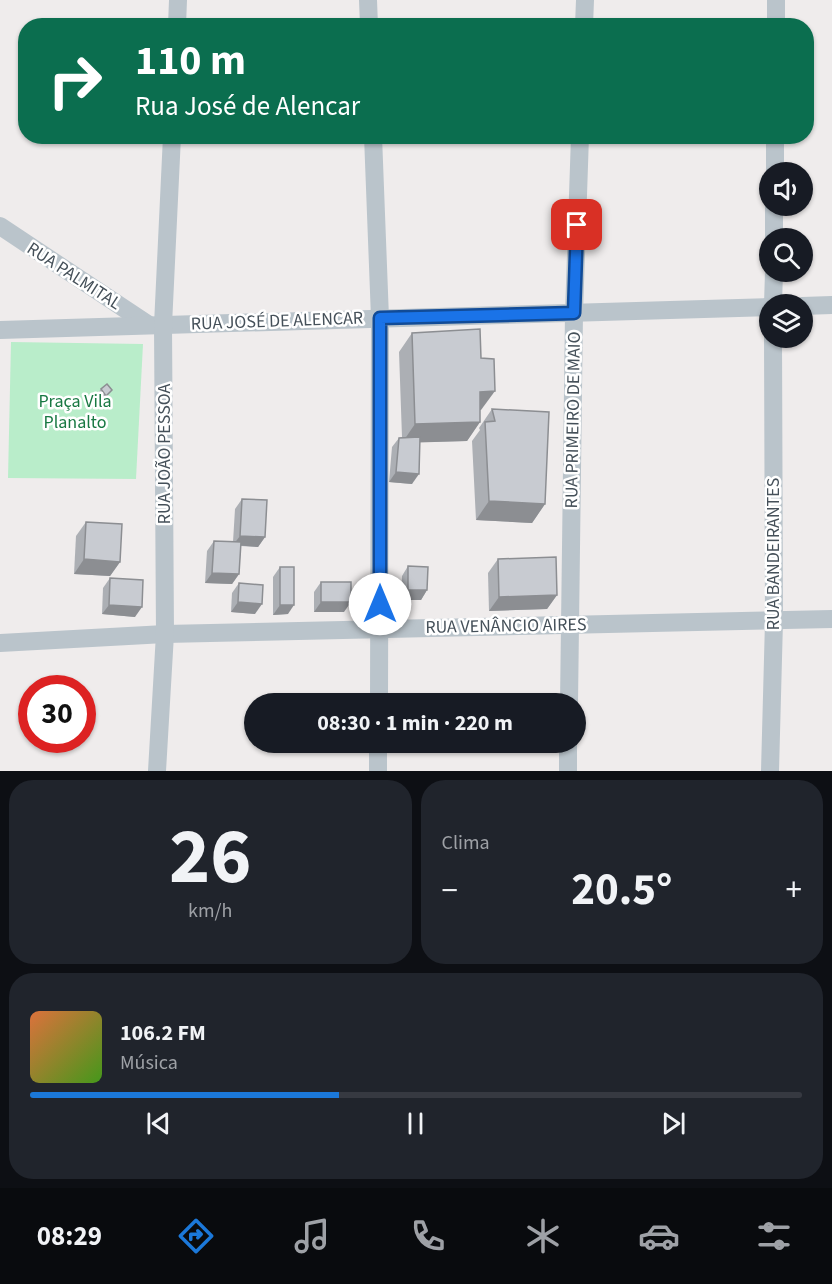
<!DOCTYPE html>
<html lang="pt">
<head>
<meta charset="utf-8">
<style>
	body { margin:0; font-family:"Source Sans 3",sans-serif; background:#20242c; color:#f1f3f6; height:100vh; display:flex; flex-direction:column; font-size:22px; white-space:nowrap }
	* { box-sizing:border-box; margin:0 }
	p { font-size:20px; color:#9ea1a6 }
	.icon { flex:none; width:33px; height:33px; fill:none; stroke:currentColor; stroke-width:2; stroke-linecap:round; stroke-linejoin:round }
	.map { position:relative; height:771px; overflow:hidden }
	.sheet { display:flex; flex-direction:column; gap:9px; padding:9px; background:#0d0f14; flex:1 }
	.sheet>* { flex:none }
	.top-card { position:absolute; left:18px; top:18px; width:796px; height:126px; border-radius:24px; box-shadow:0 2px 4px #0004; background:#0b6e4f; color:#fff; overflow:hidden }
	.tools { position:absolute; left:759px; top:162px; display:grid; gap:12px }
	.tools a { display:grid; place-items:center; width:54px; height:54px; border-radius:50%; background:#171b24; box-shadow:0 2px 4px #0004; font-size:30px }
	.speed { position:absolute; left:18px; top:675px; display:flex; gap:12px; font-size:30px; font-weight:700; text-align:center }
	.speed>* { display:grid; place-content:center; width:78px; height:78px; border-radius:50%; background:#171b24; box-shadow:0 2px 4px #0004; line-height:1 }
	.speed .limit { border:9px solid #d22; background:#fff; color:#111 }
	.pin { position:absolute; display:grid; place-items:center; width:51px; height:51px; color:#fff; margin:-26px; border-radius:12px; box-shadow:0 3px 9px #0006 }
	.me { position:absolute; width:66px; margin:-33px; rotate:0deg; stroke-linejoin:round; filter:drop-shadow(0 0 4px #0008) }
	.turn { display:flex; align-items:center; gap:21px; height:126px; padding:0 18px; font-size:27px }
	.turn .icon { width:78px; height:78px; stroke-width:2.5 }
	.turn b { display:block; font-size:42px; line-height:51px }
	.big { font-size:45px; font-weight:700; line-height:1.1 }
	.sheet .tile { flex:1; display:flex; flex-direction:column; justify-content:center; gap:9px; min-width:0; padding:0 21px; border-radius:24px; background:#20242c }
	.sheet .dial { align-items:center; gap:0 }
	.dial b { font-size:78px; line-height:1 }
	.song { display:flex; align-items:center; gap:18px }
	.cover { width:72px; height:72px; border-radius:9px; background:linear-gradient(135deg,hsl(20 70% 55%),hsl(100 70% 35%)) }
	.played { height:6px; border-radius:3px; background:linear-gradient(90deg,#1b78d9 40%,#363941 40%) }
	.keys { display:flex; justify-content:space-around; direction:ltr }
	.heat { display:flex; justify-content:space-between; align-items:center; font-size:33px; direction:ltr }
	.sheet .tiles { flex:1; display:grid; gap:9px; grid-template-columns:1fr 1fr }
	.tile:last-child { grid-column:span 2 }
	.trip { position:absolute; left:244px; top:693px; width:342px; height:60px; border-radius:30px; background:#171b24; box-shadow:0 2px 4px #0004; font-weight:700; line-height:60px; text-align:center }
	.dock { display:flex; height:96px; justify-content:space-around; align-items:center; background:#090b0e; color:#9ea1a6 }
	.dock .icon { width:42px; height:42px }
	.dock .current { color:#1b78d9 }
	.dock b { font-size:27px; color:#f1f3f6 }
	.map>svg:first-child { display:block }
	.green { fill:#b9edca }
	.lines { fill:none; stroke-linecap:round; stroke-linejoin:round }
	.minor { stroke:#bac4cb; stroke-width:18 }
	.wall { fill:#acafb4 }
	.shaded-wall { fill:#8c8e92 }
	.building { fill:#c8cbd1; stroke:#8c8e92; stroke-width:1.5 }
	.route-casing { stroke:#114b97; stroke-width:15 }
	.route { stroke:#1a73e8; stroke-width:10 }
	.labels { text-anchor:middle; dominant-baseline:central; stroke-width:5; stroke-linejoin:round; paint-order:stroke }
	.street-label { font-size:18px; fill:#455059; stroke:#fff }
	.park-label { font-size:18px; fill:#187842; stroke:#fff }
</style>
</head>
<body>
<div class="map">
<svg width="832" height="771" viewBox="0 0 832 771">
	<rect width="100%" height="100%" fill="#efecec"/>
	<polygon class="green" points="11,342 143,344 136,479 8,478"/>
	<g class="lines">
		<g class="minor">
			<polyline points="368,0 369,26"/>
			<polyline points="177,26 178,0"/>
			<polyline points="584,26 585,0"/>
			<polyline points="776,26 776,0"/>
			<polyline points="373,136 380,318 379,704"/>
			<polyline points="775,172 775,136"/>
			<polyline points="0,226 149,325"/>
			<polyline points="774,238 774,206"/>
			<polyline points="773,304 774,272"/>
			<polyline points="802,306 832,305"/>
			<polyline points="0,330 770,307"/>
			<polyline points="0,643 165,634 832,619"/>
			<polyline points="569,704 574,313 580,136"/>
			<polyline points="157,771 165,634 163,325 172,136"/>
			<polyline points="378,771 378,742"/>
			<polyline points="568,771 568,742"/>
			<polyline points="770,771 774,621 773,338"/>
		</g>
	</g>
	<g class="wall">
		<polygon points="412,333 481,410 480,410 480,422 467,441 419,442 412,484 389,482 392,447 399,438 402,437 399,352"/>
		<polygon points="101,389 112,390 103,400 97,394"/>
		<polygon points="492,409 545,504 532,523 476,520 472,441 480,430 479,428"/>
		<polygon points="242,499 265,537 258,547 241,546 239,574 232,584 205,583 207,551 214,541 233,542 235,509"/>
		<polygon points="86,522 120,562 110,576 74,574 76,536"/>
		<polygon points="498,559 557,595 547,609 489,611 488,573"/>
		<polygon points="408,566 427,590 421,600 401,600 402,576"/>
		<polygon points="280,567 288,614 273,615 273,577"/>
		<polygon points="110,578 135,617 102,614 103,588"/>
		<polygon points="321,582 344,612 314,612 314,592"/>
		<polygon points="239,583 255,614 231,612 232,593"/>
	</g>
	<g class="shaded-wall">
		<polygon points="495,391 481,410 467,410 480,392"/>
		<polygon points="480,422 467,441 402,443 415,424"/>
		<polygon points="396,472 419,474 412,484 389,482"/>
		<polygon points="489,501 545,504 532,523 476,520"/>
		<polygon points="240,536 265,537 258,547 233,545"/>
		<polygon points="84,559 120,562 110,576 74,574"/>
		<polygon points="212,573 239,574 232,584 205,583"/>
		<polygon points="408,590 427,590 421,600 401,600"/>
		<polygon points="557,595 547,609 489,611 499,597"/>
		<polygon points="238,602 262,604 255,614 231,612"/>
		<polygon points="321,602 351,602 344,612 314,612"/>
		<polygon points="109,605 142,607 135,617 102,614"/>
		<polygon points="280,605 294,605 288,614 273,615"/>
	</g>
	<g class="building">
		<polygon points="480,329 481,358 494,359 495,391 480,392 480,422 415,424 412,333"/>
		<polygon points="107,384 112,390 106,396 101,389"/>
		<polygon points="492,409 549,412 545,504 489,501 485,422 495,421"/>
		<polygon points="420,437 419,474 396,472 399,438"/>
		<polygon points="242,499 267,500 265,537 240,536"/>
		<polygon points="86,522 122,524 120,562 84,559"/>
		<polygon points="214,541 241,542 239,574 212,573"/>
		<polygon points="556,557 557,595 499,597 498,559"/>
		<polygon points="408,566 428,567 427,590 408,590"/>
		<rect x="280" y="567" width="14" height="38"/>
		<polygon points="110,578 143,580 142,607 109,605"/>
		<rect x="321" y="582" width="30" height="20"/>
		<polygon points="239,583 263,585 262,604 238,602"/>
	</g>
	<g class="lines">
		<defs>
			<polyline id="route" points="380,604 380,318 574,313 577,225"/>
		</defs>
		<use href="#route" class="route-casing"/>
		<use href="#route" class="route"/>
	</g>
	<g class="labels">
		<g class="street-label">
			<text transform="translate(74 276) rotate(33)">RUA PALMITAL</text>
			<text transform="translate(277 321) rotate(-2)">RUA JOSÉ DE ALENCAR</text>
			<text transform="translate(573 420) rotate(-89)">RUA PRIMEIRO DE MAIO</text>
			<text transform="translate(164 454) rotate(-90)">RUA JOÃO PESSOA</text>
			<text transform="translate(773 554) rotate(-90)">RUA BANDEIRANTES</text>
			<text transform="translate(506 626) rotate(-1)">RUA VENÂNCIO AIRES</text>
		</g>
		<g class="park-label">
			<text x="75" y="401">Praça Vila<tspan x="75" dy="21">Planalto</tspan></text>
		</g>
	</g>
</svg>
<div class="tools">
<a><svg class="icon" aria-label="sound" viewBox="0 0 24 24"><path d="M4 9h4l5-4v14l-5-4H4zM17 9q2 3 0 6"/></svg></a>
<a><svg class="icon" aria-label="search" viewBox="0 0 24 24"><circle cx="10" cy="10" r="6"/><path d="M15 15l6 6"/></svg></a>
<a><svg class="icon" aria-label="layers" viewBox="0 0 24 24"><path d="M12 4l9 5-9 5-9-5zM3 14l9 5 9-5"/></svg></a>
</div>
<div class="speed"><div class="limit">30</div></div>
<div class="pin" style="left:577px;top:225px;background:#d93025"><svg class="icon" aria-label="arrive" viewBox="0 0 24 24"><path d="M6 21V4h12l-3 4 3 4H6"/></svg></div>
<svg class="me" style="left:380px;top:604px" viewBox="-20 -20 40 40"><circle r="19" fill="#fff"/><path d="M0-13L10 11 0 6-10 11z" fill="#1a73e8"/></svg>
<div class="trip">08:30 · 1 min · 220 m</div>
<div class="top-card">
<div class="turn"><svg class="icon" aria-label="right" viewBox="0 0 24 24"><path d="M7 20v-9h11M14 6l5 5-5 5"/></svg><div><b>110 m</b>Rua José de Alencar</div></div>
</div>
</div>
<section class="sheet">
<div class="tiles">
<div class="tile dial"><b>26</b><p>km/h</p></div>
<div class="tile"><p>Clima</p>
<div class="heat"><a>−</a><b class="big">20.5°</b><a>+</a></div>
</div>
<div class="tile">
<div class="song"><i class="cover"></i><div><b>106.2 FM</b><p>Música</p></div></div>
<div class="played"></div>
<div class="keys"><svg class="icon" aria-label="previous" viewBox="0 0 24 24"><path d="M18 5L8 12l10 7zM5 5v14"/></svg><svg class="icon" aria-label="pause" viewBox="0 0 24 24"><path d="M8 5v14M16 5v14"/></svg><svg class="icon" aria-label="next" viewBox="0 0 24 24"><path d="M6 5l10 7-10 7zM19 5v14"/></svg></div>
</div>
</div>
</section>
<nav class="dock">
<b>08:29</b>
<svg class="icon current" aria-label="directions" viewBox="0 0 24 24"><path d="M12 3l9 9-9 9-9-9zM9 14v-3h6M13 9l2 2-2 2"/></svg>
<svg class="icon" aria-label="music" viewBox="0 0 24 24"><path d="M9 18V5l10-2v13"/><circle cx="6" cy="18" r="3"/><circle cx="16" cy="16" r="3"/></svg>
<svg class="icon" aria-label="phone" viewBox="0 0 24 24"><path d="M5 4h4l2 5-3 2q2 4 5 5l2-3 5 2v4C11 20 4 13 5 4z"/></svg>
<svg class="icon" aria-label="climate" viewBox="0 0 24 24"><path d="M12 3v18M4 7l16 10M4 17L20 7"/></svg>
<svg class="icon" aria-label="car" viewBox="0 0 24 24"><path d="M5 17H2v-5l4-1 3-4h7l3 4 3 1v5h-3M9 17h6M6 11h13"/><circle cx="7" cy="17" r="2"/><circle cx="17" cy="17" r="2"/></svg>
<svg class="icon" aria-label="filters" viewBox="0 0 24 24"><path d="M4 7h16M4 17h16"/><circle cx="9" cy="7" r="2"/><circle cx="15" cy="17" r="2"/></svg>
</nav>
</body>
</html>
